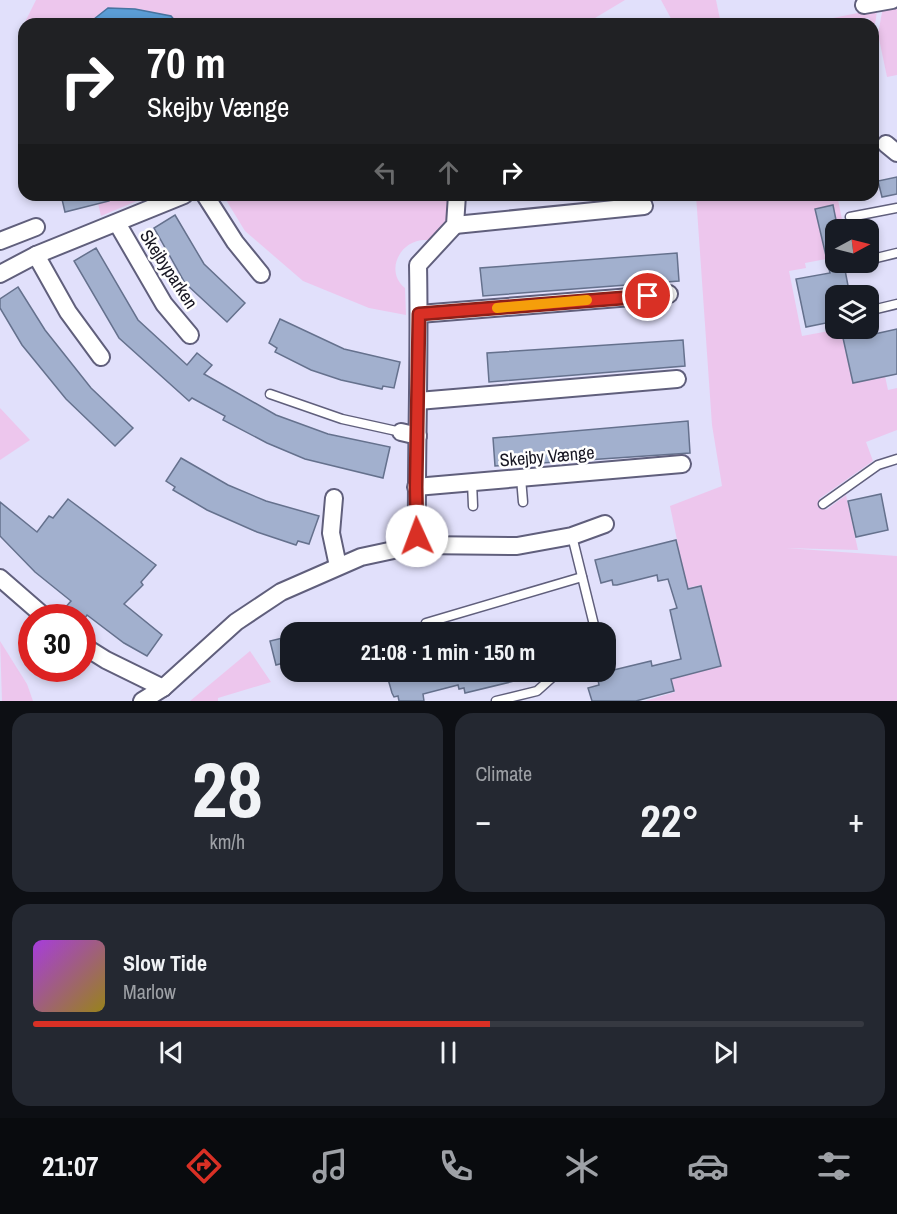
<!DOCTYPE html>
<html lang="en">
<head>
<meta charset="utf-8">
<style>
	body { margin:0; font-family:"Archivo Narrow",sans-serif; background:#242831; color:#f1f3f6; height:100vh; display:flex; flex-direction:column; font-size:22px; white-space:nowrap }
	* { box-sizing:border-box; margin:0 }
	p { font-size:20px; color:#9ea1a6 }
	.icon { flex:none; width:33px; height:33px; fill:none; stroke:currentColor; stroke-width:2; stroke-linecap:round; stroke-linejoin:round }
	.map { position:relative; height:701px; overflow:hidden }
	.panel { display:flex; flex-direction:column; gap:12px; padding:12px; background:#0d0f14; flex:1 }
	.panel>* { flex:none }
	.banner { position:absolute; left:18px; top:18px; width:861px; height:183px; border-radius:18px; box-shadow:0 3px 9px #0003; background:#202124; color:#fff; overflow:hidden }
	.needle { width:39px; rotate:83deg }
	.buttons { position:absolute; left:825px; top:219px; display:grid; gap:12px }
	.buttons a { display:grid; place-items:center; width:54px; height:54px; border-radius:12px; background:#171b24; box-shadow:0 3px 9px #0003; font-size:30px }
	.speed { position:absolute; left:18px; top:604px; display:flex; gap:12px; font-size:30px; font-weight:700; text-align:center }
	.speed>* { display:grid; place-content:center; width:78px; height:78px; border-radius:50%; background:#171b24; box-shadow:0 3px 9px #0003; line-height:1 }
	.speed .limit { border:9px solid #d22; background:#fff; color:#111 }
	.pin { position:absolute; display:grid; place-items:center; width:51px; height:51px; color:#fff; margin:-26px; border:3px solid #fff; border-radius:50%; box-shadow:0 2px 6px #0007 }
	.me { position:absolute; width:66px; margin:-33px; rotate:358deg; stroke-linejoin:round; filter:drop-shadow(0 0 4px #0008) }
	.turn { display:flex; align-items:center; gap:21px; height:126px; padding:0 30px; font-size:27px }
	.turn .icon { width:78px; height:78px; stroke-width:2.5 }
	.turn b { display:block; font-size:42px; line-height:51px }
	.lanes { display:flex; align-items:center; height:57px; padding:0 30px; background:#0003; justify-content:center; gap:30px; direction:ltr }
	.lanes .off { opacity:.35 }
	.big { font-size:45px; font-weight:700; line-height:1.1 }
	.panel .card { flex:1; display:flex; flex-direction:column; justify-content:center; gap:9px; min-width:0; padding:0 21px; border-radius:18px; background:#242831 }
	.panel .dial { align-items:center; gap:0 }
	.dial b { font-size:78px; line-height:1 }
	.song { display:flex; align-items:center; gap:18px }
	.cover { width:72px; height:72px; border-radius:9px; background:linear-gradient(135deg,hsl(280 70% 55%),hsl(50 70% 35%)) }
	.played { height:6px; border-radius:3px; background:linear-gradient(90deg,#d93025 55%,#363941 55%) }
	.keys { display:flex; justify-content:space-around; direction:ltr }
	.heat { display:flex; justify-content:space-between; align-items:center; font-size:33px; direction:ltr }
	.panel .tiles { flex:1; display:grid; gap:12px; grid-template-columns:1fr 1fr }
	.card:last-child { grid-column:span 2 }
	.trip { position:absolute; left:280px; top:622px; width:336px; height:60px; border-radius:18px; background:#171b24; box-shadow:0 3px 9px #0003; font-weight:700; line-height:60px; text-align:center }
	.tab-bar { display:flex; height:96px; justify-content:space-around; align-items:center; background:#090b0e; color:#9ea1a6 }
	.tab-bar .icon { width:42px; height:42px }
	.tab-bar .selected { color:#d93025 }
	.tab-bar b { font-size:27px; color:#f1f3f6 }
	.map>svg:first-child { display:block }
	.green { fill:#edc6ed }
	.water { fill:#5b9dd6; stroke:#4774a0; stroke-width:1.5 }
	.building { fill:#a2b0ce; stroke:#65718d; stroke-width:1.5 }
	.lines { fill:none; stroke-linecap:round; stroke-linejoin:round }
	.lane-casing { stroke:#605f7c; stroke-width:11 }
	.street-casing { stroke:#605f7c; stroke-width:20 }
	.lane { stroke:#fff; stroke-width:8 }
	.street { stroke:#fff; stroke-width:16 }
	.route-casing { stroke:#8d1f18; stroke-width:15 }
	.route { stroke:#d93025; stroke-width:10 }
	.slow { stroke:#f59e0b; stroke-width:10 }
	.labels { text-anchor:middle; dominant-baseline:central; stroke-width:5; stroke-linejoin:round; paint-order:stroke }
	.street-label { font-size:18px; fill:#171622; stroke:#fff }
</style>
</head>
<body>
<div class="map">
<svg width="897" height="701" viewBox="0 0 897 701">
	<rect width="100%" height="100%" fill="#e1e0fb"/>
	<g class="green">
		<polygon points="36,0 625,0 585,24 24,24"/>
		<polygon points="661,0 716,0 721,24 674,24"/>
		<polygon points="897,4 897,75 887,77 878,34 883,7"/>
		<polygon points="877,9 876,19 873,30 873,24 871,24 869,18 836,24 804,24"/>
		<polygon points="96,195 151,195 101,216"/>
		<path d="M223,195H451L450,222L432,241C404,234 382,269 405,288L406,315L369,308L303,281L245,231Z"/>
		<polygon points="696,195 837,195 844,229 838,229 833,205 815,209 826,259 805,263 806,268 789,271 802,336 840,329 853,383 876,378 868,335 871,334 871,325 874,325 888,390 897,388 897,430 866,442 873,461 819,499 826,510 846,495 858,550 786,548 897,556 897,701 645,701 675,692 668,665 691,674 721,666 701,585 677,590 682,564 670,506 722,486 712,425"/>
		<polygon points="0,408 30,440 0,460"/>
		<polygon points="0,641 27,684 33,701 2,701"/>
		<polygon points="250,651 271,682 218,698 218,701 190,701"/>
	</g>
	<polygon class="water" points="108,8 135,9 171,16 177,23 94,24 94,19"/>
	<g class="building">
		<polygon points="897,177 897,194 882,197 878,181"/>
		<polygon points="61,195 109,195 109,201 65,212"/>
		<polygon points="833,205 838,230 836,230 836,272 845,270 850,296 836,296 836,321 806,327 796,279 830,273 815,209"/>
		<polygon points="175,215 204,264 245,303 227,322 185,283 154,228"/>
		<polygon points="96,248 138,320 187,365 197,353 212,365 204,374 276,415 328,434 390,447 383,478 305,459 267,443 223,420 225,416 192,398 189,401 119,338 74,261"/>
		<polygon points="677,253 679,281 483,296 480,268"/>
		<polygon points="18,287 45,330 91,388 133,428 115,446 66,399 22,345 0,308 0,299"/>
		<polygon points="280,319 344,349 400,362 394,388 383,386 382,389 341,380 311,370 275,352 277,348 269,343"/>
		<polygon points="897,329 897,374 853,383 843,338 860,334 861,337"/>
		<polygon points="683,340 685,366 489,382 487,353"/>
		<polygon points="688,421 690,453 495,466 493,438"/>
		<polygon points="181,458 228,485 266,501 319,516 309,544 298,541 296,545 257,532 207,510 173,490 175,487 166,481"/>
		<polygon points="881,494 888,530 856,537 848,501"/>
		<polygon points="68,499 156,565 141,582 143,585 124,604 162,635 147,656 124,643 87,615 85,618 56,618 71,601 35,572 0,536 0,502 37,532 49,516 53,518"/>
		<polygon points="676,540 688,589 701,586 721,666 671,679 674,691 636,701 592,701 588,688 599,685 598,680 603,679 601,673 651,661 652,666 681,659 670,610 677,608 668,579 658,581 657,575 617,585 613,585 612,580 601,583 595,560"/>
		<polygon points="291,636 291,661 276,665 270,641"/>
		<polygon points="386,672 526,672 527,678 465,693 464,688 459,689 458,685 423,694 424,701 399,701 398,696 394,697 392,693"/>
	</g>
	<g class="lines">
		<defs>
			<g id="lane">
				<polyline points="850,217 897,208"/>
				<polyline points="868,260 897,253"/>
				<polyline points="868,311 897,304"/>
				<polyline points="270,394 342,419 401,432"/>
				<polyline points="521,478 523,502"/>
				<polyline points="472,482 473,506"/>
				<polyline points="823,504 878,465 897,459"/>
				<polyline points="572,536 596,633"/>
				<polyline points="426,623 582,577"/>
				<polyline points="496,701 537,691 556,674 564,672"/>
			</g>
			<g id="street">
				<polyline points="864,5 892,0"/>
				<polyline points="886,144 897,153"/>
				<polyline points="205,195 235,242 261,274"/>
				<polyline points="117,223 164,304 190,335"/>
				<polyline points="455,225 644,206"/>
				<polyline points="0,241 36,227"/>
				<polyline points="36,255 68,312 101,357"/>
				<polyline points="0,274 36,255 184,195"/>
				<polyline points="419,314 669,294"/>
				<polyline points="418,401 677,379"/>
				<polyline points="401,432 418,436"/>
				<polyline points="416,487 682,464"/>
				<polyline points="334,498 331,533 338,566"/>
				<path d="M417,545C416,452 420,358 418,265L455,225L457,195"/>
				<polyline points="0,578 46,618"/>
				<polyline points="82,645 106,660 163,688"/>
				<polyline points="142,701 163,688 236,622 281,592 361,557 417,545 517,546 572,536 605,524"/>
			</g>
		</defs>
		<use href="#lane" class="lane-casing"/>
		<use href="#street" class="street-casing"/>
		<use href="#lane" class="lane"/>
		<use href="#street" class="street"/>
	</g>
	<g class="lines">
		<defs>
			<polyline id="route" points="417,536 416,487 419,314 648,296"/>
		</defs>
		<use href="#route" class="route-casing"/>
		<use href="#route" class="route"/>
		<polyline class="slow" points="497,308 587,300"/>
	</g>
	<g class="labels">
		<g class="street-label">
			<text transform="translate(169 269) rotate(57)">Skejbyparken</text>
			<text transform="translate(547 456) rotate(-5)">Skejby Vænge</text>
		</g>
	</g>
</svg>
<div class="buttons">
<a><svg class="needle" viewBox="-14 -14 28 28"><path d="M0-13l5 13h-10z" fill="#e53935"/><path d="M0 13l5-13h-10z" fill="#9ea1a6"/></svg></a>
<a><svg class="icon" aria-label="layers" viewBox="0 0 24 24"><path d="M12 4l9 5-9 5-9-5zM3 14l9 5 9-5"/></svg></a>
</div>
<div class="speed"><div class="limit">30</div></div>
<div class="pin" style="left:648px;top:296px;background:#d93025"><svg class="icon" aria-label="arrive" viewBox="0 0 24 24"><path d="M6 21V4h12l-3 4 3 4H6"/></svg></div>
<svg class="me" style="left:417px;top:536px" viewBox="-20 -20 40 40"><circle r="19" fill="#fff"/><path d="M0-13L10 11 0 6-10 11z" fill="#d93025"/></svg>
<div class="trip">21:08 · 1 min · 150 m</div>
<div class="banner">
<div class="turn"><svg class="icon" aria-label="right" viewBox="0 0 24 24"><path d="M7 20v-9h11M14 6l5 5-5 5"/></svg><div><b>70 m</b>Skejby Vænge</div></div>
<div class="lanes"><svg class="icon off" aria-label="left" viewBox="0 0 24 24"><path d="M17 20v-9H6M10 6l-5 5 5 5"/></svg><svg class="icon off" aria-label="ahead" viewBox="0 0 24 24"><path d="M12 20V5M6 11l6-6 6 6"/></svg><svg class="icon" aria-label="right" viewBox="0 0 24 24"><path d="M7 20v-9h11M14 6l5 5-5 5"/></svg></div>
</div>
</div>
<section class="panel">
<div class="tiles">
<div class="card dial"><b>28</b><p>km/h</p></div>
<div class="card"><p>Climate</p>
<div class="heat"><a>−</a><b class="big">22°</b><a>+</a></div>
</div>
<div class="card">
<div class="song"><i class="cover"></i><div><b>Slow Tide</b><p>Marlow</p></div></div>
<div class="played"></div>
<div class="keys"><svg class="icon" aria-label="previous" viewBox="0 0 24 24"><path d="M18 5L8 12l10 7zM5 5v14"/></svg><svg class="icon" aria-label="pause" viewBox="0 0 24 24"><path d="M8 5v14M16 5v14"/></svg><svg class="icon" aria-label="next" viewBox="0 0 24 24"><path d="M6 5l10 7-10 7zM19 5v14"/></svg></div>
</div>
</div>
</section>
<nav class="tab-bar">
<b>21:07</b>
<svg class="icon selected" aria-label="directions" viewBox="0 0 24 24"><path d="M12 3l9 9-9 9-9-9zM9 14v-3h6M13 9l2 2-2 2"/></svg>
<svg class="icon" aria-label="music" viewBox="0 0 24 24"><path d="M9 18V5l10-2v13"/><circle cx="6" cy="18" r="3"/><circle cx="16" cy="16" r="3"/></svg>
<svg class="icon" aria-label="phone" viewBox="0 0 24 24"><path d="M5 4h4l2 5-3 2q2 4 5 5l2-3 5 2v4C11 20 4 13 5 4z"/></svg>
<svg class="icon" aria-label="climate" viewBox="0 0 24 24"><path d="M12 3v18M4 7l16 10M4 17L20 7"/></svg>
<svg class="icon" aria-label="car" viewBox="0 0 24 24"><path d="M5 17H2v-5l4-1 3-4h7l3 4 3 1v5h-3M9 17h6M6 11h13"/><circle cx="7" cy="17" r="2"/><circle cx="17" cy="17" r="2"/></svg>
<svg class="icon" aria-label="filters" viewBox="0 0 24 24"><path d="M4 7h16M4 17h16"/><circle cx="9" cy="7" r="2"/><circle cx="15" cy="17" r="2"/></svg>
</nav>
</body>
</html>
